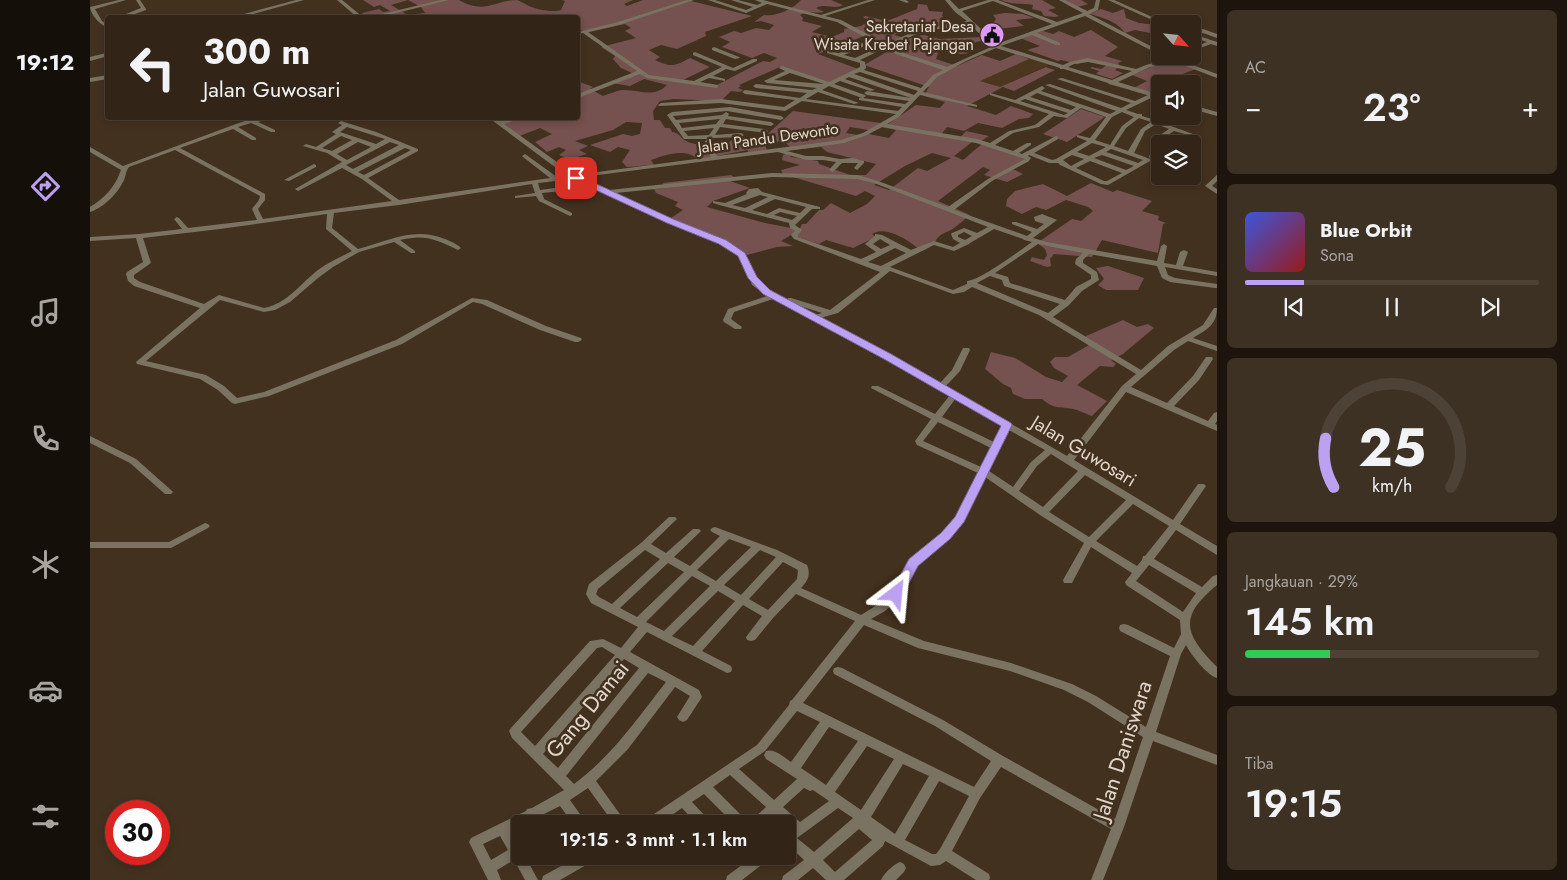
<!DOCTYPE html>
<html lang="id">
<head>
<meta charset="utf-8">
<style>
	body { margin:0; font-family:Jost,sans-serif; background:#3d3124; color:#f1f3f6; height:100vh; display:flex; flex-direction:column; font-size:19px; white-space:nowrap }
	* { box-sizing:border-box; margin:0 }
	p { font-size:16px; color:#a8a5a1 }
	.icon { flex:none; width:28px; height:28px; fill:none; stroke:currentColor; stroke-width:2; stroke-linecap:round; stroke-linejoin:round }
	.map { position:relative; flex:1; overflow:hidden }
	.side { display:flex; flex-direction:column; gap:10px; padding:10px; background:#1c140d; width:350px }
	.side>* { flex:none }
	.banner { position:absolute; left:15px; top:15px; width:475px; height:105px; border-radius:5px; box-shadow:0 2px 8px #0003,0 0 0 1px #4d4236; background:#322517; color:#f1f3f6; overflow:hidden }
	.needle { width:32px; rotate:117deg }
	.buttons { position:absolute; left:1061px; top:15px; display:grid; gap:10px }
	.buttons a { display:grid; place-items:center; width:50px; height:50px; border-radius:5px; background:#322517; box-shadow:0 2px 8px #0003,0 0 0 1px #4d4236; font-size:25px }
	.speed { position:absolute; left:15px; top:800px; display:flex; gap:10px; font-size:25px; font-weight:700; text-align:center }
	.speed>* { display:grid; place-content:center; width:65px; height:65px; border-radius:50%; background:#322517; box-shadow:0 2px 8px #0003,0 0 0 1px #4d4236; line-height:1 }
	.speed .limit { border:8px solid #d22; background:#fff; color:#111 }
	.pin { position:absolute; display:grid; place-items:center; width:42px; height:42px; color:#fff; margin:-21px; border-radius:10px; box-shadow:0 2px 8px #0006 }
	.me { position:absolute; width:55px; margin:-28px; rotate:29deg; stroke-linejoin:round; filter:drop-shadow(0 0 4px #0008) }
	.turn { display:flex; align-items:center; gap:18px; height:105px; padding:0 15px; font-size:22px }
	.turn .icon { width:65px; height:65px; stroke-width:2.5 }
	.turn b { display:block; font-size:35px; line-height:42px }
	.big { font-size:38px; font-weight:600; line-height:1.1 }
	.side .widget { flex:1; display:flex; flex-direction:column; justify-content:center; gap:8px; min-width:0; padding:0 18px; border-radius:8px; background:#3d3124 }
	.side .dial { align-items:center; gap:0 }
	.dial svg { height:130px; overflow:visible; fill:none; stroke:#4d4236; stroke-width:7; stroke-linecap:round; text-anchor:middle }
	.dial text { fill:#f1f3f6; stroke:none }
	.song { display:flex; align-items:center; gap:15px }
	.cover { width:60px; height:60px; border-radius:8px; background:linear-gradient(135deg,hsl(230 70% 55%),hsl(0 70% 35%)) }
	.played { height:5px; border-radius:2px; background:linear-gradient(90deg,#bca0f2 20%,#4d4236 20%) }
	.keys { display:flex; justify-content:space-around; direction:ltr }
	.heat { display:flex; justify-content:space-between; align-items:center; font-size:28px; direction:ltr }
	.charge { height:8px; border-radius:4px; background:linear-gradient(90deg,#34c759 29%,#4d4236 0) }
	.trip { position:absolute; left:421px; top:815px; width:285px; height:50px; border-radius:5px; background:#322517; box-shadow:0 2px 8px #0003,0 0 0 1px #4d4236; font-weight:600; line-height:50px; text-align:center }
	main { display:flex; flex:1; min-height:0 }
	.tab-bar { display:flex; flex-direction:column; width:90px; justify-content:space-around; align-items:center; background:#140f09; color:#a8a5a1 }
	.tab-bar .icon { width:35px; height:35px }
	.tab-bar .selected { color:#bca0f2 }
	.tab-bar b { font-size:22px; color:#f1f3f6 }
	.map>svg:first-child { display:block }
	.built { fill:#4d361f }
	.green { fill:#75514f; fill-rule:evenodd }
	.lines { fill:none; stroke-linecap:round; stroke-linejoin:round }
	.minor { fill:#7b7362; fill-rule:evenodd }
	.route { fill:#bca0f2; stroke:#7a689d }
	.labels { text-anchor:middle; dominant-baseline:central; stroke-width:5; stroke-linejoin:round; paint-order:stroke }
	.far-poi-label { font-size:16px; fill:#e2d6cb; stroke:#43311f; text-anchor:end }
	.far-street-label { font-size:16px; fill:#e2d6cb; stroke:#43311f }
	.street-label { font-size:19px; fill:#e2d6cb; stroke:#43311f }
	.near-street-label { font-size:22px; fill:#e2d6cb; stroke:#43311f }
</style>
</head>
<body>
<main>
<nav class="tab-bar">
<b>19:12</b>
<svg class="icon selected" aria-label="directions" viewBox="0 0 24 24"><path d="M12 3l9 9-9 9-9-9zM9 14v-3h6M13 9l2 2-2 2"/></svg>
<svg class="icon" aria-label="music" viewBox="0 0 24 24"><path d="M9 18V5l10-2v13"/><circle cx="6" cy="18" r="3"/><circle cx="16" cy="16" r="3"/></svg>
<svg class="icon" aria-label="phone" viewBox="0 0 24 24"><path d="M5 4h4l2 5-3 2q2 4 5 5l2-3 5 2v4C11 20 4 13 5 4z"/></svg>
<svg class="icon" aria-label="climate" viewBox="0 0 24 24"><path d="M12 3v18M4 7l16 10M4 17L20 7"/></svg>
<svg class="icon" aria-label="car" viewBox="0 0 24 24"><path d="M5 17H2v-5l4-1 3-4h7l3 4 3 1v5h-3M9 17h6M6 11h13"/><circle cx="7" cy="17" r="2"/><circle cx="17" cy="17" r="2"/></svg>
<svg class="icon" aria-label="filters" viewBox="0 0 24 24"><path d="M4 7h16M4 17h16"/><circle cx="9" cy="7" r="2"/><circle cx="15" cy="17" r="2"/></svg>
</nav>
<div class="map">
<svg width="1127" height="880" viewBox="0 0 1127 880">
	<rect width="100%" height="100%" fill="#43311f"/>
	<polygon class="built" points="943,57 963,63 910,87 889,80"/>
	<g class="green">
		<path d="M273,0H369C395,15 405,0 427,0C430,1 434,3 437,5C444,9 463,13 471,10L475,1L472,0H543L534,4L537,6L553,0H597L662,16L615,32L616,36L587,49L571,45L559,50L570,57L565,60C582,68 585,66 600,58L620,67L589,82L623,87L673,61L680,62L687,58L674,53L662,58L632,47L640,42L629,37L644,31L651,33L666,28L679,30L684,25L671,21L664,22L674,15C686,17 703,9 711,0H741L753,5C744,10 735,3 726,8L734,12C724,14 721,10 710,15L713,18L712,21L732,26L722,32L742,37L754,32V29L771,26L779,21L773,17L775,16L797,21L827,9L828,4L837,5L839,11L853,12L852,16L857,22L877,26L879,29L852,28L831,34L812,32L804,35L818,39L826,36L834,35L849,39L892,37L896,40L886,42L883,45H872L869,48L879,52C869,58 859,48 848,53L846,59L867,66L892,55L910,61L926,54L939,59L890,81L910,87L956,67L965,70L924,91L913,87L877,106L906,115L921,106L943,114L939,118L929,119L912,128L888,123L874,131L857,127L850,136L869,139L876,131L899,136L888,143L882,142L864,156L873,160L892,144L925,153L939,161L923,169L933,174L917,182L894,175L900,170L893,167L848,201L880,215C874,220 869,224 864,228C857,233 849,233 845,242L833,247L837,249L831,251C820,241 796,225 782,234L786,237L763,248L736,240L729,244L701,235L691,241L703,246L687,247L657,255L624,235L581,218L593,210L585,206L588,202L566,193L564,189L575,188L573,183L641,175L644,177L639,179L640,181L660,188L623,201L617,207L675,223L706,229L710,228L712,224H716L729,210H733L741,203L760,213L777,204L785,196L775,191L766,196L693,174L691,170L710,165L692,160L693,155L698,153L701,157L728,161L729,164L760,175H776L786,164L737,152L731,147L703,150L694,141L675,143L677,151L659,153L657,150L608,160C597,147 574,155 561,160L564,165L537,167L532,162L540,150L528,147L520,152L500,145L533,134L542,136L550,134L552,123L536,122L523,130L485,141L498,146L489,150L497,154C486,158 479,160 469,155L476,150L469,147L457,152L445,142L462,134L450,128L427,137L399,118H488V83L490,82L503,87L500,89L513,96C519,94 526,91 532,90C549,89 563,99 577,85L554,79L540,86L522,83L544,74L531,68L523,59L525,56L511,47L546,38L535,31L541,28L535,24L495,33L488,28V18H277L272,13L289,9L293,12L300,11L290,5L284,7ZM318,0L331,7L335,13L318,15L301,5ZM774,36L802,49L774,65L839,87L834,96L855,102L850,108L826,105L798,124L703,111L671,140L647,137C637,144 629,149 617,149C611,143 603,145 596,141C590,138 590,133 582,132L580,128H575L570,120H564L563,111L570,101L583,99L631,101L641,91L650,92L653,90L648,88L651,86L649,85L690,67L738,83L768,69L728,54ZM760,127L784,131L792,127L806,130L799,138L774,133L768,135L756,133ZM842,153L861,158L837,171L828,168L799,190L784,185L815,166Z"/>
		<path d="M911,0H952L966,8L958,10L969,16L965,17L954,16L951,11L942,9L943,5C932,3 921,5 911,0Z"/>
		<path d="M969,0H991L998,4L988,7L1002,13L1011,9L1023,13L1034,9L1036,18L1049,23L1068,25L1060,33L1045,30L1035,33C1026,19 1005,16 990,11C983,9 976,3 969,0Z"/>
		<polygon points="915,13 933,14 944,18 926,20 934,26 906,29 903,23 906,19 903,15"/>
		<polygon points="1001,30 1028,47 1015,56 1032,61 1028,63 1030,66 1025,70 1033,73 1022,79 1006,74 1009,71 1000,68 1002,67 1011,69 1017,65 1001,60 988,64 971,60 968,61 937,50 950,46 930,38 953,31 963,34 969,31 984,37"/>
		<polygon points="1075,58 1106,69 1090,75 1102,80 1097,84 1070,84 1070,96 1063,97 1040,90 1057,81 1042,75 1061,67 1057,65"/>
		<polygon points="991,109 1015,117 977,142 953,134"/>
		<polygon points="1001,183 1023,192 1027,190 1062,201 1052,211 1069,216 1068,220 1076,223 1073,224 1068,253 1012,240 1002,257 964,254 960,259 961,266 957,267 940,261 942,257 954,260 957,255 955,249 947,243 982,219 991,221 1003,211 998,207 976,200 956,210 946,207 932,214 916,206 917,199 925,191 953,184 977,196"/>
		<polygon points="1018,266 1054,278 1048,290 1016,290 1008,285 1014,279 1006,268"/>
		<path d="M1033,320L1047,327L1058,324L1064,328L1033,354L1021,360L1026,364L1023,367L1010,366L987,385L1017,401L1002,416C996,414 989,410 983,409C969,406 965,410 952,399H935L923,394L921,388L913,384L895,369L901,352L925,358L956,377L972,382L978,376L964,368L960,362L965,357H978L999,345L993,341L996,336Z"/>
	</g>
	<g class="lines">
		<g class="minor">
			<path d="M29,0H36L5,9L12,21L18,25V28C9,24 1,15 0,7Z"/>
			<polygon points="46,0 50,0 56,9 56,10 34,18 26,18 51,8"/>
			<polygon points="206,0 214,0 149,18 139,18"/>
			<polygon points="247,0 252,0 274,18 268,18"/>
			<polygon points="351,0 359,0 286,18 275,18"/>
			<polygon points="597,0 604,0 532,24 498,32 559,75 604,81 632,67 603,55 603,53 605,52 643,68 663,59 667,59 667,61 645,71 636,69 623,76 635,79 635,81 619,78 610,82 628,85 628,87 626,88 557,78 550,74 488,98 488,94 547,71 493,33 488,34 488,32 528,22"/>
			<path d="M618,0H625L656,10L663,7L641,0H648L667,5L672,3L665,0H673L731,15L778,0H785L735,16L751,20L796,44L838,25L856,27L877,21L865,12L855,0H860L869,9L898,0H908L967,22L993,13L969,0H975L997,11L1004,8L1006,0H1010L1008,10L999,14L1070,51V55L995,16L947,33L970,43V45H966L942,35L911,46L973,65L980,62L998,58L1046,69L1056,65L1081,59V58L1094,56L1089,60L1127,74V78L1085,62L1060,67L1028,82L1070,95V99L1063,97L1036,110L1048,114H1052V116L1065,120H1069L1070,122L1103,134L1089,144H1082L1095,134L1084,131L1072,139L1065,157L1060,158L1059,157L1067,137L1079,129L1066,124L1055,131L1044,153L1060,159V161L1018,185L1011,184L970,165L968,163H959L939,155L938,156L941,158L939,161L902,181L864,210L937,236L942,232L922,224V222H926L947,229L954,224L945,221L944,217L952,214L967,220L943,238L957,242L1067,261L1071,246L1074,244L1077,246L1074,263L1086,265L1090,252L1094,250L1098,252L1093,266L1127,272V276L1075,267L1078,275L1085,278L1127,284V288H1125L1080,282L1072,278L1067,266L999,254L993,260V263L1007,272L1009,280L992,291L979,305L963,317L1051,370L1078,346L1113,325L1124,308H1127C1127,325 1116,330 1103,338L1127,346V351L1098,341L1084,350L1041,387L1077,403L1103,376L1116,357H1122L1123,359L1109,380L1084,406L1118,421L1124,413L1127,412V421L1125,424L1127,425V431L1036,392L984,460L1083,520L1108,484H1114L1116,486L1090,524L1127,546V555L1086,530L1064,559L1112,587L1123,576L1127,575V585C1088,617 1094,634 1127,667V678C1117,675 1101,655 1096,645L1091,654L1066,732L1127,755V765L1063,741L1034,827L1013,880H1001L1021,829L911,767L890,798L862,851L899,874L900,878L899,880H886L856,861L850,865L841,866L795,841L793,846L754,880H736L723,868L708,880H692L693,876L714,860L698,845V832H699L701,829L698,827V824H694L684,815L675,824H660L662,820L676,807L640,775L623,787L656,820L658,824H644L614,794L602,802L619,820L621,824H607L592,808L569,824H553L555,820L667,745L699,705L700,701L702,700L765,621L706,594L683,618L665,640L661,641L657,640L656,637L672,616L653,605L612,651L641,666L642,669L641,672L637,673L557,632L540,652L609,690L612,697L597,720L593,722L589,720L587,717L600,696L585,687L538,749L506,781L537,824H524L498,788L480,800L497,824H483L470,806L450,816L454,824H441L440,821L435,824H430V826L420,831L430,847V856H435L448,880H435L424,860L407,870L411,880H398L379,842L381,838L436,811L437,809L442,808L474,790L422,738L419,731L421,728L500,641L513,639L531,648L548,627L501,603L496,594L499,584L551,543L579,517H585L587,519L561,544L576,553L603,529H609L611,531L609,533L584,557L600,566L630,536L622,532L620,530L622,528L625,527L687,550L717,565C721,574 718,581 711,588L771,615L787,605L802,592L820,560L853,534L866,517L888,473L827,445L825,441L841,419L781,388L782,386H788L845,414L860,395L683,299L644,312L641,319L652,327L651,329H645L634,322L633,320L638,309L677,296L662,285L652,261L646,253L616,236L578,222L495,184L482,190L452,193L454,199L482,213V215L480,216L449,201L446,196L425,198V196L445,193L442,184L309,205L244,213L242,228L268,249C298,241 324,226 355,239C360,241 367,244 371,248L368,250L366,249C345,239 334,234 310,240L325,251V253H321L304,242L269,252L243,267L228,278L200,302L185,310L174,312L130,300L56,361L116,375L134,386L147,398L174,392L306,340L382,298L397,300L456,326L491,338L492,340L488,342H485L450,330L392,304L383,302L312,344L179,396L145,404L142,403L128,390L110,379L47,364L46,362L110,308L44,286L38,281L36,274L37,272L53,262L46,238L0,241V237L49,234L92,229L84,219L87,217L89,218L98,228L167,220L162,209L169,200L170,196L85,150L39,167C35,172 36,177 33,182C27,194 13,208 0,212V207C15,198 25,187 31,170L0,152V147L33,166L146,124L161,119L179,118L178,119L168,122L185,130V132H181L161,123L148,127L166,138V140H162L143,129L90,148L175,194V200L168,209L173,219L302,201L272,179L252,168L210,190L208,191L205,189L252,162L237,153L213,146L216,144L226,147L246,134L242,132L252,125L248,123L251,121L286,132L328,149V151L278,178L309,200L460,178L433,157L432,156L435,154L467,177L477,176L399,118H405L410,121L422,118H430L429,119L414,124L485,175L621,157L614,143L617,139H594L577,115L582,112L640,107L691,116L694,118L691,120L637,111L583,116L586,120L632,115L636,112L639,114L638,116L681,122L684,124L681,126L636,119L633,124L675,129L678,131L675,133L630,127L625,135L651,133L654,135L651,137L623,138L620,143L627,156L751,140L773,133L806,114L712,101L695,111L631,103L569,106L568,105L571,103L631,99L694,107L705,100L655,94L652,92L655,90L710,98L717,93L666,88L663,86L666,84L722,90L727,88L677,83L674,81L695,71L689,68L692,66L739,82L770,67V63L737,53V51L749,53L780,40L747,22L677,4L656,13ZM903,1L962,24L907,44L872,11ZM879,24L903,46L857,67L810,52L799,46L841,28L856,30ZM784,42L791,46L765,58L754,55ZM795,48L806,54L853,70L843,75L831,88L774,70L776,68L775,62L770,60ZM906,48L970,68V69H974L1018,83L1019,84L1058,95L1045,101L972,78L967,79L1041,103L1031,108L960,84L955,85L1026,111L1020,114L951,91L955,88L952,86L925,100L900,93V95L959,114L945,125L919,131L900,143L887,139L797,124L809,117L830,95L887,107V105L833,92L847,77L876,61ZM998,62L1042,71L1022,80L978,67L984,64ZM770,72L828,91L824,95L764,74ZM700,73L734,84L684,80ZM759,77L821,98L777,91L774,93L777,95L819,101L815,104L773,98L776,96L775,95L744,84L750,81L780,91L785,90L755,79ZM739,86L772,98H769V100L812,107L808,111L716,99L728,92L764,104L769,103L732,90ZM947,93L986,107L981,110L940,97ZM935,99L978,113L974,115L930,101ZM991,108L1016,117L1000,138L987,135V137L997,141L966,159L962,160L944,153L968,139V137L966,136L932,154L929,153L941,145V143H937L923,151L905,145L923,133L949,127L964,116L977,118ZM1032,112L1044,117L1032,126L1020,145L1005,140L1022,117ZM1049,118L1061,122L1051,129L1038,151L1024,146L1036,128ZM630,119L626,124L592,128L589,123ZM257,127L295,139L286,144L250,132ZM792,127L886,143L935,159L898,179L858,207L788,181L767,175L682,173L519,190L492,177L688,152L716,160H733L746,162L739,170L742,172L744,171L752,163H768L764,168L767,170L774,163V161L763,158L750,159L733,156H716L697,151L754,143L777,135ZM624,128L619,135L598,136L594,131ZM251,136L262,140L242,151L232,148ZM268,142L281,147L257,160L247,154ZM300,142L309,145L263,169L256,165ZM1002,143L1016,147L999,156L987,152ZM315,148L321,150L274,175L268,172ZM1021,149L1053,160L1048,163L1016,152ZM982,155L994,159L981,166L973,160ZM1012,155L1044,166L1036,170L1004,158ZM1000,161L1032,173L1017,181H1014L986,168ZM682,177L767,179L784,183L898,227L887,233L874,228L862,233L861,234L863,239L870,243L863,247L844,241L821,250L792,235L785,234V236L775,244L786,252L771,259L708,237V235L712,230L705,225L722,209H730V207L672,192L668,188L659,189L656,193L657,194L635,203L623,201V203L633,206L699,223L700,228L705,231L701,235L704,239L790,272L740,310L701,298H698V301L679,290L668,282L659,260L650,251L620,234L582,220L526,193ZM484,179L490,181L480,186L450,190L448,183ZM670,195L678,197L655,208L642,205ZM685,199L716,207L710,213L689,208L677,214L662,210ZM690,212L707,216L702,220L684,215ZM237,214L236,229L262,251C251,257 239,262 228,270C211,283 197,304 174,308L129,295L114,304L50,282L44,278V275L61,263L53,238L130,229ZM904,229L933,239L934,240L942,242C929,251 891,280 877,281V284L863,290L800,267L844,245L864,251L879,244L880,243ZM874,232L882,236L875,240L868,237V235ZM790,239L800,245L791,249L783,244ZM948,244L993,253L986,259L985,264L1001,275V279L986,287L975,300L920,283L918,277L905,273ZM805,248L816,253L791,266L778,262ZM800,271L863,294L874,292L882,287L949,315L1046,374L1032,386L977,456L856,386L870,371L880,350L879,348H873L862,370L850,383L730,318L748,313ZM900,276L912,280L914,286L970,304L958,313L887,283ZM701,303L732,313L725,315ZM866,398L912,426L904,442L852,417ZM848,422L901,448L891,467L833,441ZM919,430L955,450L941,462L923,487L899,471ZM961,454L988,471L953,507L929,491L947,466ZM995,475L1036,500L999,537L959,512ZM895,477L950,515L994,543L973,580L974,583H982L1001,547L1042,573L1035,582L1036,585L1090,620L1091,634L1084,648L1038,625L1034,624L1030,625L1029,628L1030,631L1080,656L1056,727L1006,696L982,684L921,663L834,641L781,619L795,611L810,598L827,565L859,538L873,521ZM1043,504L1079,526L1055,556H1053L1052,560L1047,566L1006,541ZM639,539L661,547L626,581L607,570ZM555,550L570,559L522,604L509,597L506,594L508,589ZM670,550L686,557L651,595L634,585ZM693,562L708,570L707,579L678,610L659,599ZM578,563L594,572L547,617L530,608ZM1059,565L1106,593L1093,612L1046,581ZM602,576L620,586L574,631L556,622ZM628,591L645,601L603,646L582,636ZM774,625L828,648L920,671L974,690L998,702L1053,737L1025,819L913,756L853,720L752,668L748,667L744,668L743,671L744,674L845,726L901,761L884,787L713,703ZM512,647L525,655L445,746L431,732L507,648ZM534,659L549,668L468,768L453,754ZM558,673L576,682C547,719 522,756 484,784L476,776ZM707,711L730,722L701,762C694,757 684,748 676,751L674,755L676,759L707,779L684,800L649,769L675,751ZM739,727L768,741L736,785L711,768ZM777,746L804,759L771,810L745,792ZM813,764L839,776L805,834L781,817ZM849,781L879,796L850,849L846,854H842L815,840ZM714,788L720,791L723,790L739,801L710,822L693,807ZM748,808L763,818L724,852L707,838ZM769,829L782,840L745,872L733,860ZM410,836L418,850L401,860L393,844Z"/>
			<polygon points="809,0 816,0 819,2 817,3"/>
			<polygon points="1018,0 1024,0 1078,24 1071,24"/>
			<polygon points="1113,29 1127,34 1127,38 1113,33 1106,35 1127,42 1127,46 1121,44 1102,51 1102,48 1117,42 1102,37 1102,32"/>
			<polygon points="624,47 649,57 650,58 645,59 622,50 622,48"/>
			<polygon points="16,53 18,53 18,56 0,61 0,57"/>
			<polygon points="18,75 18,79 0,82 0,78"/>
			<polygon points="1102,105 1127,112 1127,116 1102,109"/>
			<polygon points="224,164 226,165 226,167 199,181 194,180"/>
			<polygon points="1127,175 1127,181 1122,186 1127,189 1127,194 1115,186"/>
			<polygon points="0,436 46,459 81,490 83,492 81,494 75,494 40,463 0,443"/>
			<polygon points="115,523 118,524 120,526 118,528 81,548 0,548 0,542 79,542"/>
			<polygon points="465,856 478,856 481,860 489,856 507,856 505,860 470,880 452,880 453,876 471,866"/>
			<polygon points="664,856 680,856 678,860 652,880 636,880 637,876"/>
			<path d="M810,862L814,864L816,868L814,872L806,880H791C794,873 803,865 810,862Z"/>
		</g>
	</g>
	<polygon class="route" points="484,176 489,176 583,219 636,240 655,253 667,277 680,290 801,354 921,423 922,425 874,522 860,539 828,566 811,598 802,598 800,594 819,559 851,533 865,517 911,426 794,359 673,294 658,278 648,256 629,244 577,223 484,180"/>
	<defs>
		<symbol id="civic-disc" viewBox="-11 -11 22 22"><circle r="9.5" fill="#dd99f4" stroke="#43311f"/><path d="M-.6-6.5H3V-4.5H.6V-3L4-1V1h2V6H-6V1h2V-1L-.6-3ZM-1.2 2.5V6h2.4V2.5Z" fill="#111"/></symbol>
	</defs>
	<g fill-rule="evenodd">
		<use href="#civic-disc" x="888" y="21" width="28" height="28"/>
	</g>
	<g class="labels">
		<g class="far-poi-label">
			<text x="884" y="26">Sekretariat Desa<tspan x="884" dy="18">Wisata Krebet Pajangan</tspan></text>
		</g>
		<g class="far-street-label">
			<text transform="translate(678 138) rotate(-8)">Jalan Pandu Dewonto</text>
		</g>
		<g class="street-label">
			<text transform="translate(994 451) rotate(31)">Jalan Guwosari</text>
		</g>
		<g class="near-street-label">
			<text transform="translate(497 709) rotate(-51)">Gang Damai</text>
			<text transform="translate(1032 750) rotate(-72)">Jalan Daniswara</text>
		</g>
	</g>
</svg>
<div class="buttons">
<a><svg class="needle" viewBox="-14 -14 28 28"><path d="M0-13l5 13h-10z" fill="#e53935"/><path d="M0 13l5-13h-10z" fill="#a8a5a1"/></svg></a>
<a><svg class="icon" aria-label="sound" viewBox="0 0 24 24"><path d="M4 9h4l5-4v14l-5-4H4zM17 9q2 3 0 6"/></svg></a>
<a><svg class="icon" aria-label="layers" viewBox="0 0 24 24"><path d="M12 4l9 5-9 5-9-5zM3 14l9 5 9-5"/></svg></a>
</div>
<div class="speed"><div class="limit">30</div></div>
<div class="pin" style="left:486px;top:178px;background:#d93025"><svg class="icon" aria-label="arrive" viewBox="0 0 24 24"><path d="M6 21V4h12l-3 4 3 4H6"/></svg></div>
<svg class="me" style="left:806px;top:594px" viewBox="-20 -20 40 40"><path d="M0-17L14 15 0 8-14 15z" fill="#bca0f2" stroke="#fff" stroke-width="4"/></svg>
<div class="trip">19:15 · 3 mnt · 1.1 km</div>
<div class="banner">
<div class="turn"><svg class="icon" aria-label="left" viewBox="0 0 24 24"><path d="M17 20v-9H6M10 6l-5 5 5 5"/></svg><div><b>300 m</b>Jalan Guwosari</div></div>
</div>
</div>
<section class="side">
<div class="widget"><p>AC</p>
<div class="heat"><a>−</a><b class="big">23°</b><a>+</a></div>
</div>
<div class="widget">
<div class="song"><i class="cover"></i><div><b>Blue Orbit</b><p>Sona</p></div></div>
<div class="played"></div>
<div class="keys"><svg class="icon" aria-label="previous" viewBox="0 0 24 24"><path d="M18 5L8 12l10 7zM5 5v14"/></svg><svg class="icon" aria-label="pause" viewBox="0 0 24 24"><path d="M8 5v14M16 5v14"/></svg><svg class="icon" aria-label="next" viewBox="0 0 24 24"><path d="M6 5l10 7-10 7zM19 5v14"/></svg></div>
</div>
<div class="widget dial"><svg viewBox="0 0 100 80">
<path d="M14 69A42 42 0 1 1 86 69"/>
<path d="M14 69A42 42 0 0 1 9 39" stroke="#bca0f2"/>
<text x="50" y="56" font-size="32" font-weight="700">25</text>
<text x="50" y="72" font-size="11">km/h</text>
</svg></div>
<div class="widget"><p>Jangkauan · 29%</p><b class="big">145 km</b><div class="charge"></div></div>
<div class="widget"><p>Tiba</p><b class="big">19:15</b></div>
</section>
</main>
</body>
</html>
